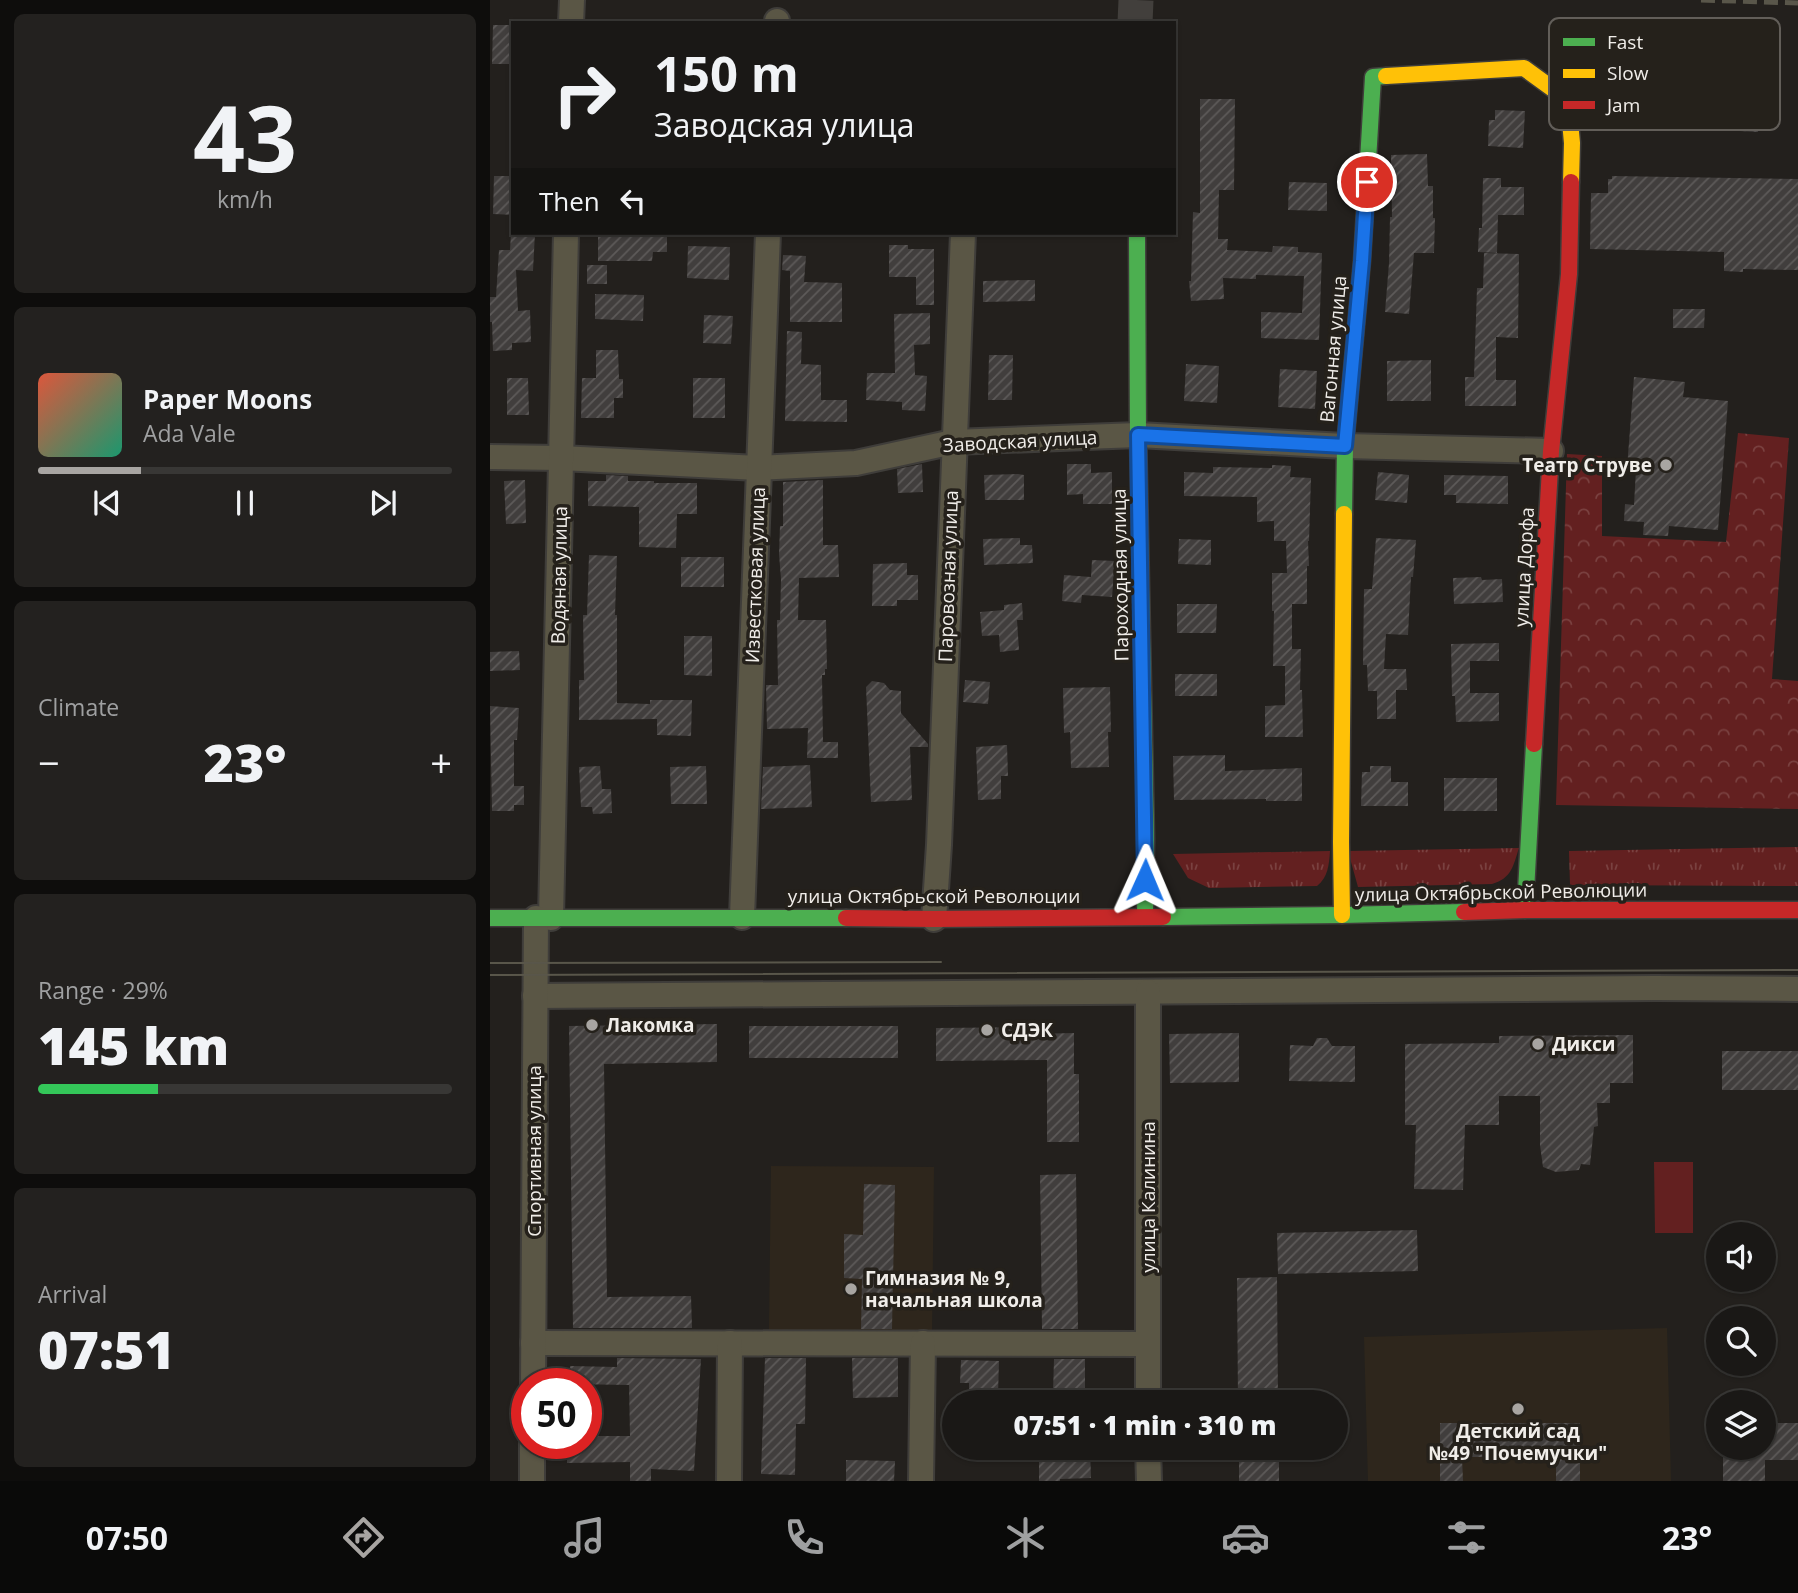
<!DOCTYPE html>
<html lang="en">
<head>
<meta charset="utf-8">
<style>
	body { margin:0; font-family:"Open Sans",sans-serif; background:#23211f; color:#f1f3f6; height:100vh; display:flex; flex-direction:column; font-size:26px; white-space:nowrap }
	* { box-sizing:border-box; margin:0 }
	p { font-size:23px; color:#9fa0a1 }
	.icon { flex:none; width:38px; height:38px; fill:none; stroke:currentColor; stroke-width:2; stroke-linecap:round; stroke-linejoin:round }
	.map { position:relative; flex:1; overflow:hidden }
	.side { display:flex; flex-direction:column; gap:14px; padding:14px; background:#0e0d0c; width:490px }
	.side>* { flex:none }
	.hud { position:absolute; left:21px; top:21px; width:665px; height:214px; border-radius:0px; box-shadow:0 2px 5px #0004,0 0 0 2px #383735; background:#1a1816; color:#f1f3f6; overflow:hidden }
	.buttons { position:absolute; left:1216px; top:1222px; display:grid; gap:14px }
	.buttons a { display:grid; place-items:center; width:70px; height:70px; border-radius:50%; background:#1a1816; box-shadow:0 2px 5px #0004,0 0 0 2px #383735; font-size:35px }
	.speed { position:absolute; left:21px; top:1368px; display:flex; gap:14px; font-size:35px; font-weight:700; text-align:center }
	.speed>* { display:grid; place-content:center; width:91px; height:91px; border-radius:50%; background:#1a1816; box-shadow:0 2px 5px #0004,0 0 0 2px #383735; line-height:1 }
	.speed .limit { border:10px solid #d22; background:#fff; color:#111 }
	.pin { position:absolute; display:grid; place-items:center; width:60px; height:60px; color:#fff; margin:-30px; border:4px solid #fff; border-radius:50%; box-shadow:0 2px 7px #0007 }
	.me { position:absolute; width:77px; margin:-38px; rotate:1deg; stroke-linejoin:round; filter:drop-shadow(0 0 5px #0008) }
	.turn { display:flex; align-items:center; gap:24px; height:147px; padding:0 28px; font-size:32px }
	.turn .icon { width:91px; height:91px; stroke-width:2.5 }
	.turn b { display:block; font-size:49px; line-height:60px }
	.then { display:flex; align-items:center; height:66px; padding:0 28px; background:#0003; gap:14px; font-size:26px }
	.big { font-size:52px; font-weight:800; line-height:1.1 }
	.side .widget { flex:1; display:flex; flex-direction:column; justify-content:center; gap:10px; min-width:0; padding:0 24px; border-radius:10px; background:#23211f }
	.side .dial { align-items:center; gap:0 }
	.dial b { font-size:91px; line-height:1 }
	.song { display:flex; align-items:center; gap:21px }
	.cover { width:84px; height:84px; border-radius:10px; background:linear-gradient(135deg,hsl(10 70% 55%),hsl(160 70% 35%)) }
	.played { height:7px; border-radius:4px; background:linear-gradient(90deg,#a8a5a2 25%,#383735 25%) }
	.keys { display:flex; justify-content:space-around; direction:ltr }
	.heat { display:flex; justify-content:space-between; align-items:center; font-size:38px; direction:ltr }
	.charge { height:10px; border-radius:5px; background:linear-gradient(90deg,#34c759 29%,#383735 0) }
	.trip { position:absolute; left:452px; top:1390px; width:406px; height:70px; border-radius:35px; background:#1a1816; box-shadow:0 2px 5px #0004,0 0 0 2px #383735; font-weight:800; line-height:70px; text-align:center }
	.menu { display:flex; height:112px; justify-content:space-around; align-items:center; background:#0a0a09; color:#9fa0a1 }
	.menu .icon { width:49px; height:49px }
	.menu .current { color:#a8a5a2 }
	.menu b { font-size:32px; color:#f1f3f6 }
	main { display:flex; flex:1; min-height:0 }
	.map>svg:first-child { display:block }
	.built { fill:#2e261c }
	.grass { fill:url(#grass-tufts) }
	.park { fill:url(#park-crowns) }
	.pitch { fill:#632020 }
	.building { fill:url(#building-hatch) }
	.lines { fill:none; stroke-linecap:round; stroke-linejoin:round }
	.secondary-tunnel { stroke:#423f3c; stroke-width:35; stroke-dasharray:35 18; stroke-linecap:butt }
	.street-casing { stroke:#3f3d3a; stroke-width:28 }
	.fast-casing { stroke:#3f3d3a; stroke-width:19 }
	.slow-casing { stroke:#3f3d3a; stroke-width:19 }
	.jam-casing { stroke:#3f3d3a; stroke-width:19 }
	.street { stroke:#5a5645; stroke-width:24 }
	.fast { stroke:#4caf50; stroke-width:16 }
	.slow { stroke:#ffc107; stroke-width:16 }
	.jam { stroke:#c62828; stroke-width:16 }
	.tram { stroke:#59564a; stroke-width:2 }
	.rail { stroke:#59564a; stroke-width:5; stroke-dasharray:14 7; stroke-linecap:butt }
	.route-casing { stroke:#114b97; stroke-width:18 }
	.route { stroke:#1a73e8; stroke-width:12 }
	.poi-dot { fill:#a8a5a2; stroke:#25211b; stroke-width:2.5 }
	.labels { text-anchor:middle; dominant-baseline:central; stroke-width:7; stroke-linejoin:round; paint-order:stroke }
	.street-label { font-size:19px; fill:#f0ede9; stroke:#25211b }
	.poi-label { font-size:19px; font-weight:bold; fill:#f0ede9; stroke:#25211b; text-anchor:start }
	.key { fill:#25211b; stroke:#625e59; stroke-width:2 }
	.key-label { font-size:19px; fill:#f0ede9 }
</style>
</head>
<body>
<main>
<section class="side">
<div class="widget dial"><b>43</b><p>km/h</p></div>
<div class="widget">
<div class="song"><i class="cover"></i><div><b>Paper Moons</b><p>Ada Vale</p></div></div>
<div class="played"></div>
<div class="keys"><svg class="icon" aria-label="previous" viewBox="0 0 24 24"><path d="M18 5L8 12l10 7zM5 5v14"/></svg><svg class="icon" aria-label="pause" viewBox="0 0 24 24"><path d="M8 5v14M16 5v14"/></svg><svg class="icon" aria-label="next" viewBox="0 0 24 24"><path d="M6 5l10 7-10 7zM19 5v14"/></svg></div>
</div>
<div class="widget"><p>Climate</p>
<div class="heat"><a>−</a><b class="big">23°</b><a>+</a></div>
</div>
<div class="widget"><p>Range · 29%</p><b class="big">145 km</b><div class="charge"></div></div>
<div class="widget"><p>Arrival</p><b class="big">07:51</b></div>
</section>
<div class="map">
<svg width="1308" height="1481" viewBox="0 0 1308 1481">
	<defs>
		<pattern id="grass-tufts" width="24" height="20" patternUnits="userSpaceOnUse" patternTransform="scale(1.75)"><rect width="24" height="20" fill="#632020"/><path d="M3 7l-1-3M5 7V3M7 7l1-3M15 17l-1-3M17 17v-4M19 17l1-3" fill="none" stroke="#7a4140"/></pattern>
		<pattern id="park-crowns" width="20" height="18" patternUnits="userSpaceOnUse" patternTransform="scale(1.75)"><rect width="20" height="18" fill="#632020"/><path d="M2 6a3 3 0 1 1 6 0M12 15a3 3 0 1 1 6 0" fill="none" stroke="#7a4140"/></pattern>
		<pattern id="building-hatch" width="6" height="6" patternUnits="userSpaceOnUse" patternTransform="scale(1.75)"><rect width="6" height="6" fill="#413e3d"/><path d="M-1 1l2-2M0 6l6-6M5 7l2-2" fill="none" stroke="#5d5a59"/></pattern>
	</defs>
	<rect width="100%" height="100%" fill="#23201d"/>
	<g class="built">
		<polygon points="281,1166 444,1167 442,1333 279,1331"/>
		<polygon points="1177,1328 1181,1481 878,1481 874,1337"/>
	</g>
	<g class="grass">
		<polygon points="1308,847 1308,886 1080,885 1079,851"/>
		<path d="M1029,848C1023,866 1022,878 1002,884L868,887L858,851Z"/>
		<path d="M840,851C839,865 838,877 827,886L719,888L698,878L683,854Z"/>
	</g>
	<polygon class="park" points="1248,433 1299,438 1282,679 1308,681 1308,809 1066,805 1077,454 1112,456 1112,536 1236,542"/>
	<polygon class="pitch" points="1164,1162 1203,1162 1203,1233 1165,1233"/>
	<g class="building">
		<polygon points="3,25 22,25 23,64 2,64"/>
		<polygon points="1108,79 1270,91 1268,132 1123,124 1103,117"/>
		<polygon points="710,99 745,99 744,190 729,190 728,239 738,239 737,250 782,252 783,246 808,247 808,252 832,253 829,340 771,338 771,312 812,313 814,276 766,275 766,279 733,278 734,299 701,301 699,281 701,281 703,212 710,213"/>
		<polygon points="1005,110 1035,111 1033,148 998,146 999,120 1005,120"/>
		<polygon points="937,154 938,186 943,186 943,218 945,218 944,253 924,253 919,314 895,312 899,263 900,217 902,217 901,155"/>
		<polygon points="4,176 23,176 23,215 3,214"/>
		<polygon points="1122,176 1308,179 1308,270 1253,269 1253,272 1234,271 1234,252 1100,249 1101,193 1118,193 1118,179 1122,179"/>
		<polygon points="993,178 1011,178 1011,187 1034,187 1034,215 1008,215 1007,253 988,252 989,228 992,228"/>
		<polygon points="799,182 837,183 837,211 798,210"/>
		<polygon points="21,233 45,233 43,271 26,270 28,311 40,310 41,342 22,343 22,350 3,351 2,322 0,322 0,297 6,297 9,250 20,250"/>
		<polygon points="108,233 177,233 177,252 163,252 162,261 108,261"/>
		<polygon points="399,245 418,245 418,249 444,249 444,305 426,305 426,277 399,277"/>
		<polygon points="198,246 240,247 239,280 197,278"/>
		<polygon points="994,253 1029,254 1028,338 1006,337 1006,380 1026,380 1026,406 975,406 975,377 984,377 987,288 993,288"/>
		<polygon points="293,255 316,256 314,282 352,283 352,322 300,322 300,271 292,270"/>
		<rect x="97" y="265" width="20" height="19"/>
		<polygon points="545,280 545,301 493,302 493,281"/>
		<polygon points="105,294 154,295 153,321 105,319"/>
		<polygon points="1183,309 1215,309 1214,328 1183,328"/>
		<polygon points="440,313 440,344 424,345 425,375 437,376 435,411 412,410 412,402 376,400 377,373 405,373 404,314"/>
		<polygon points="214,315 243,316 241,344 213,343"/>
		<polygon points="297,331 312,332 311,364 331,365 331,400 357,400 357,422 295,421"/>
		<polygon points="106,350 128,350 129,379 133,379 133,398 124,398 124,418 91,418 92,378 106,378"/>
		<polygon points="499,355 523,355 522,400 498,400"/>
		<polygon points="941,360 941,401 897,401 897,361"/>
		<polygon points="696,364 729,366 727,403 694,401"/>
		<polygon points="790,369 827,371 825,409 788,407"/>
		<polygon points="1144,377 1195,382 1193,397 1238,401 1228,530 1179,526 1178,536 1153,535 1154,522 1134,521 1135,504 1144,505 1146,469 1137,468"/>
		<polygon points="17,378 38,378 39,415 17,415"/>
		<rect x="203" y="378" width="32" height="40"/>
		<polygon points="432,464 433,492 408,493 407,469"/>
		<polygon points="577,464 601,464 601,473 622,472 622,504 593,504 593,494 577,495"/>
		<polygon points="782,465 801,466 800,477 821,478 819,541 818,541 819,566 817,566 817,604 802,604 802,649 811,649 810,690 812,690 813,737 775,737 775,706 795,705 795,666 783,666 784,611 782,611 782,573 797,573 796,541 784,541 784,521 767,522 767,497 694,496 694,472 723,473 723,467 782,468"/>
		<polygon points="888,472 919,475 917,503 885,500"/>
		<polygon points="528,474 534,475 534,500 495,500 494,475"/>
		<polygon points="116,475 138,476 138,481 164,481 164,483 207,483 207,514 187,514 186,548 149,547 149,507 98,506 98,481 116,481"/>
		<polygon points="954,475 1018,476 1018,504 966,503 966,495 954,495"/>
		<polygon points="35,480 36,523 16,524 14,481"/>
		<polygon points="333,480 333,545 348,545 349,577 309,578 308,620 336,620 337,669 335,669 335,675 332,675 333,742 348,742 348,758 317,758 318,728 277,729 276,685 288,685 287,620 290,620 291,579 289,554 290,526 293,526 293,482"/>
		<polygon points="530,538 530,545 542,545 543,563 494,565 493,539"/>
		<polygon points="886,538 926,540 923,577 921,577 918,635 896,634 894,669 916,669 917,690 906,690 906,719 887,719 887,691 878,691 877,665 873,665 874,589 882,589"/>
		<polygon points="689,539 721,540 721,565 688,564"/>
		<polygon points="99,555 127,556 125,615 127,615 127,703 160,704 160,700 202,700 201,736 167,735 167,719 89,720 89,680 94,680 93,615 97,615"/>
		<rect x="191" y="557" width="43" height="30"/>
		<polygon points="602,560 625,561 622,597 592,595 591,603 572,601 574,575 601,577"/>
		<polygon points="417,563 417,575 428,575 428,600 407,600 407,606 382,606 383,564"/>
		<polygon points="991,577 992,580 1012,579 1013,602 964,604 963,578"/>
		<polygon points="532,603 533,620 527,620 529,650 510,652 509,635 492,636 490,612 514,610 514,605"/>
		<polygon points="687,604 727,604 726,633 687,633"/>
		<polygon points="194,636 222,636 222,676 194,675"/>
		<polygon points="1009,643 1009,661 980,661 980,693 1009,693 1009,721 966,722 965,696 962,696 961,644"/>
		<polygon points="29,651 30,670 0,671 0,652"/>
		<rect x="685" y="674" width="42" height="22"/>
		<polygon points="475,680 500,682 498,704 473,702"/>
		<polygon points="382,681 394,683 400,690 411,691 411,713 438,744 438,747 420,747 422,800 381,802 376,687"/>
		<polygon points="620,687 621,732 618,732 619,767 581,768 580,732 574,733 573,688"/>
		<polygon points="0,706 29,708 27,740 24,740 24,786 34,786 34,805 24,805 24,811 2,811"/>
		<polygon points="517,745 518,776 511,776 511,799 488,800 486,747"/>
		<polygon points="735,755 735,771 812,768 812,801 776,801 776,799 684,800 683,756"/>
		<polygon points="320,765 322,807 271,809 273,767"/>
		<polygon points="110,766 112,789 121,789 122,813 103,814 102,807 91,807 89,767"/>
		<polygon points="216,766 217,804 181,804 180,767"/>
		<polygon points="880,766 901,766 901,782 918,782 918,806 871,806 872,772 880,772"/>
		<rect x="954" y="778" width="53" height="33"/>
		<polygon points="227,1024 227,1062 114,1064 117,1297 201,1296 202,1328 83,1328 79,1026"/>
		<rect x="259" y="1026" width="149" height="32"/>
		<polygon points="541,1027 541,1034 584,1033 584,1074 589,1074 589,1142 557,1142 557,1060 446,1061 446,1028"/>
		<polygon points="749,1033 749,1082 680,1083 679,1034"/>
		<polygon points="1143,1035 1143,1083 1120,1083 1120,1103 1107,1103 1108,1126 1104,1127 1100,1165 1091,1164 1089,1170 1066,1172 1053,1167 1050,1145 1050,1096 1009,1096 1009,1125 975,1125 973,1190 924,1189 926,1125 915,1125 915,1044 1009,1043 1009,1036"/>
		<polygon points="827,1038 837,1038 842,1046 865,1046 865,1082 799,1081 800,1045 823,1046"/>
		<rect x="1232" y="1051" width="76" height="39"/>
		<polygon points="586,1174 588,1329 552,1329 550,1175"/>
		<polygon points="374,1184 405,1185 402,1329 371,1329 372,1279 354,1278 354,1234 373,1235"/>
		<polygon points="927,1230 928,1271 788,1274 787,1233"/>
		<polygon points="787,1277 788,1402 748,1402 747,1278"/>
		<polygon points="127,1358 211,1359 204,1471 161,1469 161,1481 140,1481 140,1462 77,1463 77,1444 96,1444 96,1436 140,1436 139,1385 79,1384 80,1366 127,1367"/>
		<polygon points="275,1358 316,1358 315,1424 306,1424 305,1475 271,1474"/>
		<polygon points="362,1358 408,1358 408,1397 363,1398"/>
		<polygon points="564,1359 595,1359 595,1393 563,1393"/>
		<polygon points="471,1360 509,1361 508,1395 479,1395 479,1383 470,1383"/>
		<polygon points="950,1423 1090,1423 1090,1481 1066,1481 1066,1457 972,1457 973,1481 950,1481"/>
		<polygon points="1274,1423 1308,1423 1308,1460 1275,1460 1275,1481 1233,1481 1233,1457 1242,1457 1242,1447 1274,1447"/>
		<polygon points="555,1447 600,1447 601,1478 570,1479 570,1481 549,1481 549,1461 555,1461"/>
		<rect x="749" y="1447" width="40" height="34"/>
		<polygon points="356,1460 405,1461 404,1481 356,1481"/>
	</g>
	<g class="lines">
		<polyline class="secondary-tunnel" points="645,23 646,0"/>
		<defs>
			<g id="street">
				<polyline points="81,23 82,0"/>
				<polyline points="287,23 287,21"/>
				<polyline points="0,457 71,458 268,468 366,463 463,442 648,435 855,446 1061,451"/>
				<polyline points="252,917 278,233"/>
				<polyline points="61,918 76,233"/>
				<polyline points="444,919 449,845 473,233"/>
				<polyline points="45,996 1165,988 1308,989"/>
				<polyline points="43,1343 657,1344"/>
				<polyline points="43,1384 46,918"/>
				<polyline points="658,1402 658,992"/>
				<polyline points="658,1447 659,1481"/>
				<polyline points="42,1481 42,1444"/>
				<polyline points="239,1481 240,1343"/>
				<polyline points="431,1481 433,1343"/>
			</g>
			<g id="fast">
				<polyline points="647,233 648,435 656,840 655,916"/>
				<polyline points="854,514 855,446 872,261 883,77 896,76"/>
				<polyline points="1035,910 1044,744"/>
				<polyline points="673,917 852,915 974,912"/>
				<polyline points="0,918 356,918"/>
			</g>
			<g id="slow">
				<polyline points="896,76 1034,68 1078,100 1082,143 1081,182"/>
				<polyline points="852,915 851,842 854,514"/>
			</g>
			<g id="jam">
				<polyline points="1044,744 1061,451 1079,274 1081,182"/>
				<polyline points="974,912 1035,910 1308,910"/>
				<polyline points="356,918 444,919 673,917"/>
			</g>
		</defs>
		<use href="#street" class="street-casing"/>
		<use href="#fast" class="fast-casing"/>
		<use href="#slow" class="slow-casing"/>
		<use href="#jam" class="jam-casing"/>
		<use href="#street" class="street"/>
		<use href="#fast" class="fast"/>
		<use href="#slow" class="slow"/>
		<use href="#jam" class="jam"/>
		<g class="tram">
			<polyline points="0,963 451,962"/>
			<polyline points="0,975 1308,970"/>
		</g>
		<polyline class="rail" points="1211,0 1308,3"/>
	</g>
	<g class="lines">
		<defs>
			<polyline id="route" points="655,880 648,435 855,446 872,261 877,182"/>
		</defs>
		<use href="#route" class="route-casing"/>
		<use href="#route" class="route"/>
	</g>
	<g class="poi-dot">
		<circle cx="1176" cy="465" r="7"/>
		<circle cx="102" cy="1025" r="7"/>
		<circle cx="497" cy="1030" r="7"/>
		<circle cx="1048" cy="1044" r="7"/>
		<circle cx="361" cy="1289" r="7"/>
		<circle cx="1028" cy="1409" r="7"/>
	</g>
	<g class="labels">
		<g class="street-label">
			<text transform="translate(843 349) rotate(-85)">Вагонная улица</text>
			<text transform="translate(530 441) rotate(-3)">Заводская улица</text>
			<text transform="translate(1034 567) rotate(-87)">улица Дорфа</text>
			<text transform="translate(69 575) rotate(-89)">Водяная улица</text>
			<text transform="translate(265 575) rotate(-88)">Известковая улица</text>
			<text transform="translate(630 575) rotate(-91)">Пароходная улица</text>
			<text transform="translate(458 576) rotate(-88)">Паровозная улица</text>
			<text transform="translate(1011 892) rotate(-1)">улица Октябрьской Революции</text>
			<text x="444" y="896">улица Октябрьской Революции</text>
			<text transform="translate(44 1151) rotate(-90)">Спортивная улица</text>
			<text transform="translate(658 1197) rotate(-90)">улица Калинина</text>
		</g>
		<g class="poi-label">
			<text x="1162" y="465" text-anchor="end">Театр Струве</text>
			<text x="116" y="1025">Лакомка</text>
			<text x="511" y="1030">СДЭК</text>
			<text x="1062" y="1044">Дикси</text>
			<text x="375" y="1278">Гимназия № 9,<tspan x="375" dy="22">начальная школа</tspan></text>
			<text x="1028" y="1431" text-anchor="middle">Детский сад<tspan x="1028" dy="22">№49 "Почемучки"</tspan></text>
		</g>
	</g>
	<rect x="1059" y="18" width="231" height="112" rx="10" class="key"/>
	<rect x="1073" y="38" width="32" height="8" fill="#4caf50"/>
	<rect x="1073" y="69" width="32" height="9" fill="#ffc107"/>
	<rect x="1073" y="101" width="32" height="8" fill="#c62828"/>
	<g class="key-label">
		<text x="1117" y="49">Fast</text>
		<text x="1117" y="80">Slow</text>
		<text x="1117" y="112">Jam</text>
	</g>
</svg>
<div class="buttons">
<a><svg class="icon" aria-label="sound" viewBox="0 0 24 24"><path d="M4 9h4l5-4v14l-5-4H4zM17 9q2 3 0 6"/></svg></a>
<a><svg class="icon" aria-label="search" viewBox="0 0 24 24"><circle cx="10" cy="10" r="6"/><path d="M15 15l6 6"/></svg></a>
<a><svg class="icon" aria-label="layers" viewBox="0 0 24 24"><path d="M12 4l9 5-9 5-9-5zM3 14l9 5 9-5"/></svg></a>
</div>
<div class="speed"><div class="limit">50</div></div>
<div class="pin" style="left:877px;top:182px;background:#d93025"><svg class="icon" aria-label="arrive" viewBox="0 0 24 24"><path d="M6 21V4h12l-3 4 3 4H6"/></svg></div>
<svg class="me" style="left:655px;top:880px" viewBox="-20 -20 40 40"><path d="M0-17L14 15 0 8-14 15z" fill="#1a73e8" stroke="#fff" stroke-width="4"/></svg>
<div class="trip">07:51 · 1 min · 310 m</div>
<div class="hud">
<div class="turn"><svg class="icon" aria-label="right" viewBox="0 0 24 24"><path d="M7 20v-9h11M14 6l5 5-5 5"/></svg><div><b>150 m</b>Заводская улица</div></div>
<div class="then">Then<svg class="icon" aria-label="left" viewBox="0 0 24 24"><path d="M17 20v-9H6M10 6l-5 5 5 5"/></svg></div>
</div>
</div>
</main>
<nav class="menu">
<b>07:50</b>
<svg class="icon current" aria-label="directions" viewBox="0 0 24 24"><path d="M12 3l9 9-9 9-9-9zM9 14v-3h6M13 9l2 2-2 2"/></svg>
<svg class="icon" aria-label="music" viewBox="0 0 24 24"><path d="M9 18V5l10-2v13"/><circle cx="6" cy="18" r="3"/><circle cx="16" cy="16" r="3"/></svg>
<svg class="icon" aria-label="phone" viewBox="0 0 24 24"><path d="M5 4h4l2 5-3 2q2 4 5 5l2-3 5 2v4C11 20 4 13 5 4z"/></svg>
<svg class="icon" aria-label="climate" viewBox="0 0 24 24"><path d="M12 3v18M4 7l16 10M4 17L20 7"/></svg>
<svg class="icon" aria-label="car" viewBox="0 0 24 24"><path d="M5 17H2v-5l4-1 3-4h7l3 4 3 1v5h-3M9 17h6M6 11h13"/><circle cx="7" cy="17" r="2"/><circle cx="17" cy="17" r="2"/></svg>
<svg class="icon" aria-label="filters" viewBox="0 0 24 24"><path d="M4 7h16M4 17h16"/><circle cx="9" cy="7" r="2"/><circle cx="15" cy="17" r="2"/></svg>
<b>23°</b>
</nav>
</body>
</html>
